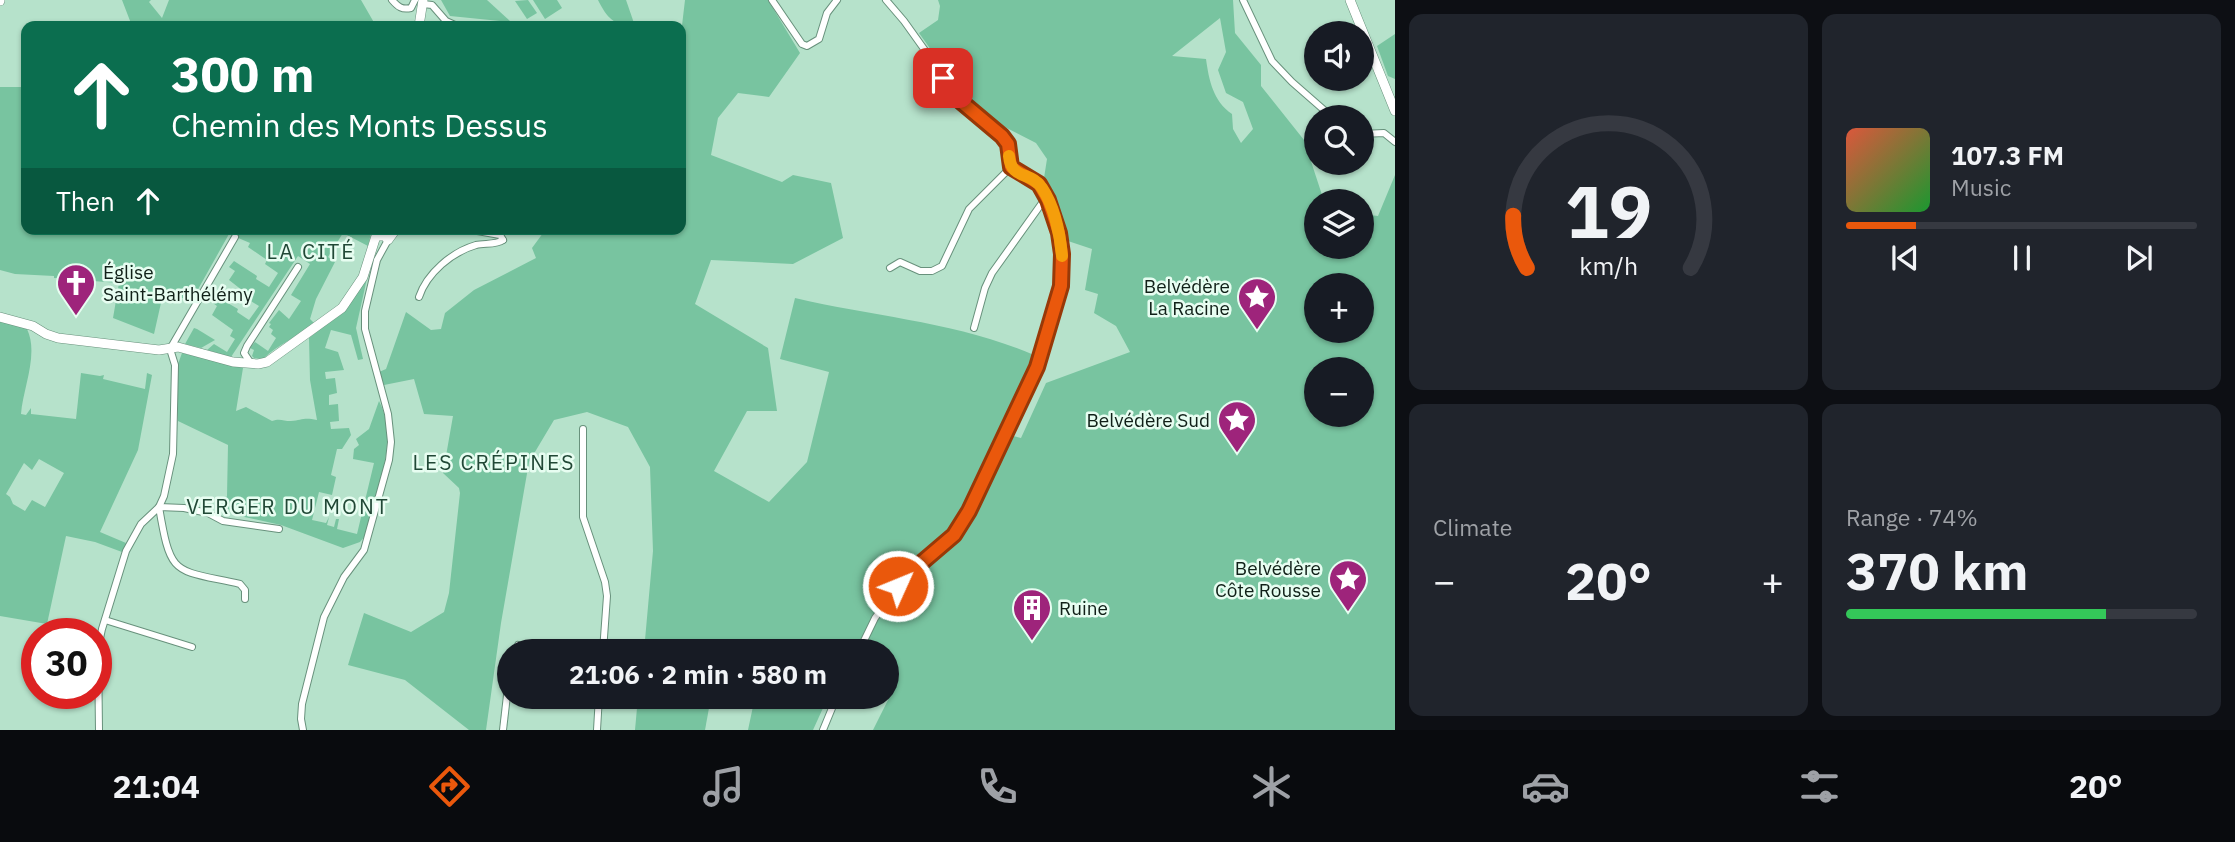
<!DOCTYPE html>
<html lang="en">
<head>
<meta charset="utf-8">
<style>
	body { margin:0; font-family:"IBM Plex Sans",sans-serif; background:#20242c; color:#f1f3f6; height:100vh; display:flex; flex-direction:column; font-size:26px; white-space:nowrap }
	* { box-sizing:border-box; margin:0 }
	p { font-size:23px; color:#9ea1a6 }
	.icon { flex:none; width:38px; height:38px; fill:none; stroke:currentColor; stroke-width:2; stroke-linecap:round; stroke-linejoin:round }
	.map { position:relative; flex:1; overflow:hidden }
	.details { display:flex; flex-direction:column; gap:14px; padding:14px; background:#0d0f14; width:840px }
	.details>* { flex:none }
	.top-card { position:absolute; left:21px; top:21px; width:665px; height:214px; border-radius:14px; box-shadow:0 2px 5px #0004; background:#0b6e4f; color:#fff; overflow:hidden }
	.buttons { position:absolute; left:1304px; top:21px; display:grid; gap:14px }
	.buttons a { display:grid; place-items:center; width:70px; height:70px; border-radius:50%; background:#171b24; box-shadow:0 2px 5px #0004; font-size:35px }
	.speed { position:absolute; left:21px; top:618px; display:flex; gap:14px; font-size:35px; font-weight:700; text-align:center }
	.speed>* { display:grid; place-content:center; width:91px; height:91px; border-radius:50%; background:#171b24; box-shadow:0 2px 5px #0004; line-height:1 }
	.speed .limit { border:10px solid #d22; background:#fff; color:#111 }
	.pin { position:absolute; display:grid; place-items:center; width:60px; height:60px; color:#fff; margin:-30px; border-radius:14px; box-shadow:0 4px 10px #0006 }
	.me { position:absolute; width:77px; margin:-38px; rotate:46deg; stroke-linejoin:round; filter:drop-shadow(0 0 5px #0008) }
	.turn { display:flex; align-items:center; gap:24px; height:147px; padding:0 35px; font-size:32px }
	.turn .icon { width:91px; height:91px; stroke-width:2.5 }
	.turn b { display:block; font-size:49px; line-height:60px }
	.then { display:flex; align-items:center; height:66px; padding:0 35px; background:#0003; gap:14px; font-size:26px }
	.big { font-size:52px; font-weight:800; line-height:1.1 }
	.details .tile { flex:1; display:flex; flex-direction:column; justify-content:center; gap:10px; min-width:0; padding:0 24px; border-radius:14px; background:#20242c }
	.details .dial { align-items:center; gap:0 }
	.dial svg { height:182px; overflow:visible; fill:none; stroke:#363941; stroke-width:7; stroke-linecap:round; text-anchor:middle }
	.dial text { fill:#f1f3f6; stroke:none }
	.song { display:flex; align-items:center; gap:21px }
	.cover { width:84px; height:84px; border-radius:10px; background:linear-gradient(135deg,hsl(10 70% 55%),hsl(130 70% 35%)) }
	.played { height:7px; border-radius:4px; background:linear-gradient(90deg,#ea580c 20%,#363941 20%) }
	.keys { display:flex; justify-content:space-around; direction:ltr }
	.heat { display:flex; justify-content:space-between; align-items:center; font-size:38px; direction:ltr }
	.charge { height:10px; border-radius:5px; background:linear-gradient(90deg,#34c759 74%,#363941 0) }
	.details .tiles { flex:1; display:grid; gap:14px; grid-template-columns:repeat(2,1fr) }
	.trip { position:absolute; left:497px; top:639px; width:402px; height:70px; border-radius:35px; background:#171b24; box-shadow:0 2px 5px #0004; font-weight:800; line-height:70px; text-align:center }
	.tabs { display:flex; height:112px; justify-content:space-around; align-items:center; background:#090b0e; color:#9ea1a6 }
	.tabs .icon { width:49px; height:49px }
	.tabs .selected { color:#ea580c }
	.tabs b { font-size:32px; color:#f1f3f6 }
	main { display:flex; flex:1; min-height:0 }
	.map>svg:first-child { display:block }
	.green { fill:#78c4a0; fill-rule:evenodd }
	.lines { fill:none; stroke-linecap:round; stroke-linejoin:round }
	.street-casing { stroke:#68917c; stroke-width:8 }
	.secondary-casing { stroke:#68917c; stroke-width:10 }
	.street { stroke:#fff; stroke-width:6 }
	.secondary { stroke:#fff; stroke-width:9 }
	.route-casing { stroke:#983908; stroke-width:18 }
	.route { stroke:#ea580c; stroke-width:12 }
	.slow { stroke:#f59e0b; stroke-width:12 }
	.labels { text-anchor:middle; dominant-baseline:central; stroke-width:5; stroke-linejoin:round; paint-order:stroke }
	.poi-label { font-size:19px; fill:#102018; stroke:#e7fdf1; text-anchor:end }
	.neighbourhood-label { font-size:21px; letter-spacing:2px; fill:#214836; stroke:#e7fdf1 }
</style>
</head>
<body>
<main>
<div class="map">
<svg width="1395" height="730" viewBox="0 0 1395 730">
	<rect width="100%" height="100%" fill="#b6e2cb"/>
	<g class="green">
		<polygon points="122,0 151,0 149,2 162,18 169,0 361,0 376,26 132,26"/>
		<polygon points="441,0 487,0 511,22 450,16"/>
		<polygon points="528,0 537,13 527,19 515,1"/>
		<polygon points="533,0 557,0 562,8 545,19"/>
		<path d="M598,0H626L635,26C614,26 607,18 598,0Z"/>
		<path d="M685,0H768L800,53L769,97L738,93L718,118L711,155L782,182L793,175L831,183L843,238L793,264L711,260L695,304L768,348L777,411H747L714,471L769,502L807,462L829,372L780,359L795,298C876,317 957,322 1034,355L1019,392L999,432L1021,438L1046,383L1130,352L1116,326L1094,313L1098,294L1085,290L1092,249L1065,240L1044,178L1047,159L1036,143L995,122L961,92L919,33L938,20L940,6L938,0H1233L1235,33L1261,65V86L1304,140L1324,201H1316V247H1362V214L1378,216L1395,175V730H873L889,698L886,697L887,651H644L653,551L650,467L628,427L587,412L554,420L529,462L501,623L486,730H469L405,680L348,665L364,613L411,632L444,612L449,593L460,493L459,488L443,473L453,416L424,414L414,379L384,385L379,372L386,369L406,312L431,330L441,329L445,313L474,290L536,258L532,248L546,229H681V34ZM1220,18L1226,52L1218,70L1226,93L1243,102L1253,129L1241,143L1233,129L1232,114C1213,101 1209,80 1206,59L1172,56ZM1316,285H1362V331H1316ZM1316,369H1362V415H1316Z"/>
		<polygon points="1395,34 1395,79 1388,76 1377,46"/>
		<path d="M0,87H26V229H380L371,233L368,246L343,233L328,257L335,262L316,299L310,319L314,323C298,337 278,344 263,359L254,358L252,356L254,350L250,348L255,342L268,351L276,338L271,334L273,330L269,327L271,324L269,323L279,310L289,319L301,301L291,295L310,264L298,256L231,357L207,350L214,344L227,352L235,339L230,336L233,330L212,315L217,306L210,301L214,295L238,309L237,312L249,320L259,306L246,298L247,294L229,280L235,271L229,267L234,261L257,276L256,279L269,287L278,273L265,264L267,260L248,247L250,243L229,234L192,300L163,294L154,334L113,318L119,283L54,278V276L15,274L0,270Z"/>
		<path d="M368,274L356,328L363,359L358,360L351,335L331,330L325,348L338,352L344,370L325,372L326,379L335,378L337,393L329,395V405L338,404L339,421L330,422L331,429L349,428L351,435L342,449H337L331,475L336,477L332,495L319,492L312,520L326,523L329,517L327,525L334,527L336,519H339L337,529L357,534L374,463L353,459L354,449L359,445L356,439L369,429L379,401C400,441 375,495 365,536L360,542L343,548L281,525L240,516L222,505L227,496L228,445L178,421V364L182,353L243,368L236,411L246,407L272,421C280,418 283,421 291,421C302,420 304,417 317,420L310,380L309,338L343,311Z"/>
		<path d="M0,321L27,329C39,354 23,388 21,414L26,415L31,408V414L76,419L81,373L100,376L104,375L103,379L145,389L147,373L152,375L138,450L100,532L126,543L122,552L95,542L66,536L47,624L0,616ZM39,459L64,473L45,507L32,500L25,511L13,504L10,497L6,494L24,463L32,470Z"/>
		<polygon points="194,328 197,329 215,340 201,348 185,344"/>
		<polygon points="638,697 711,697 705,730 635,730"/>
		<polygon points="755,697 755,696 828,697 813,730 748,730"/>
	</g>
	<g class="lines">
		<defs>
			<g id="street">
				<path d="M392,0C398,7 402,10 411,8L415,0"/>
				<polyline points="772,0 802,44 807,46 819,39 827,13 837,0"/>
				<polyline points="1243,0 1272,61 1292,82 1332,117"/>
				<polyline points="423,4 432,5 446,21 457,26"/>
				<polyline points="463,26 475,26"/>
				<polyline points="1362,134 1384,133 1395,142"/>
				<polyline points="466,229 500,235 503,240"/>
				<polyline points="890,268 900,262 920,271 932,271 942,266 969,209 1011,167"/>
				<path d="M419,297C427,273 452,252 476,245C485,243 496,245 503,240"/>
				<polyline points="974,328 985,288 992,273 1042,203 1048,199"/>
				<polyline points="250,362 244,353 247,346 298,267"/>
				<polyline points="583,429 583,517 605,582 607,596 603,651"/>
				<path d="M245,599V590L240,584C173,569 171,578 159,507L184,508L208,513L223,521L279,529"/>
				<polyline points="105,620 192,647"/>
				<polyline points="515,651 518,645"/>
				<polyline points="859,651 875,618 898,586 913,570 954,535 969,511 1037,367 1061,286 1062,254 1059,233 1048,199 1039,184 1011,167 1008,144 1002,136 952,94 934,63 904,21 886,0"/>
				<polyline points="99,730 98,648 102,629 126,551 141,524 159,507 164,496 173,454 175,365 170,349 235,237"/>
				<polyline points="303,730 301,719 302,704 324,617 344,577 364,550 389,460 391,442 388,414 365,329 365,311 377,260 388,240"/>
				<polyline points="503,730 509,678"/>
				<polyline points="597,730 599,696"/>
				<polyline points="823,730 837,696"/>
			</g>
			<g id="secondary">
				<polyline points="1350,0 1395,111"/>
				<polyline points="0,1 0,0"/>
				<polyline points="419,26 423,0"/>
				<polyline points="0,317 33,326 46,334 58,338 159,350 178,347 233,362 258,364 267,362 342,308 363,277 376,236 385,236 388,240 396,229"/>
			</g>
		</defs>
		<use href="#street" class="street-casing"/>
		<use href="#secondary" class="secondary-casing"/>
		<use href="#street" class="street"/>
		<use href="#secondary" class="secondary"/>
	</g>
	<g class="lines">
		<defs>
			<polyline id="route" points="898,586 913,570 954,535 969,511 1037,367 1061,286 1062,254 1059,233 1048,200 1039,184 1011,167 1008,144 1002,136 952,94 943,78"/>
		</defs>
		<use href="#route" class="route-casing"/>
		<use href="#route" class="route"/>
		<path class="slow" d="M1009,156C1011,180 1031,171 1042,188C1054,206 1060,234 1062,256"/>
	</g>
	<defs>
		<symbol id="church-pin" viewBox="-11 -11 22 30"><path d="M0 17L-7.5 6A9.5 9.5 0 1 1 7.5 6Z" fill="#9e247b" stroke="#e7fdf1"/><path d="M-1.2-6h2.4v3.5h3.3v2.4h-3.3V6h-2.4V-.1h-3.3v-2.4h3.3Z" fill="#fff"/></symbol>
		<symbol id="sight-pin" viewBox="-11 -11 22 30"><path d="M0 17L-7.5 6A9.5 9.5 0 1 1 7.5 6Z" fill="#9e247b" stroke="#e7fdf1"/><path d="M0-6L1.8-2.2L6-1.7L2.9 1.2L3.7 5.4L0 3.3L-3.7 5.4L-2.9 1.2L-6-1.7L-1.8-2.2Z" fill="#fff"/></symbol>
		<symbol id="building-pin" viewBox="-11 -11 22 30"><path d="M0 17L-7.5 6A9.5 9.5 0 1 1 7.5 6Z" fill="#9e247b" stroke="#e7fdf1"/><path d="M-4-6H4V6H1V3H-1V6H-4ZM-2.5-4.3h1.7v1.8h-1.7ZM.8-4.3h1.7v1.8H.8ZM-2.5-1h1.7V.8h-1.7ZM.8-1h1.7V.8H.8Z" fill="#fff"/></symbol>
	</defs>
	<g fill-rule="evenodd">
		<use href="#church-pin" x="54" y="261" width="44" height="60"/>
		<use href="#sight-pin" x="1235" y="275" width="44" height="60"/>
		<use href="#sight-pin" x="1215" y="398" width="44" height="60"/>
		<use href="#sight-pin" x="1326" y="557" width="44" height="60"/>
		<use href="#building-pin" x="1010" y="586" width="44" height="60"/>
	</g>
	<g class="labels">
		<g class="poi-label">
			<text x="103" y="272" text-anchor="start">Église<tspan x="103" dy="22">Saint-Barthélémy</tspan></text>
			<text x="1230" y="286">Belvédère<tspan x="1230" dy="22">La Racine</tspan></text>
			<text x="1210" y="420">Belvédère Sud</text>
			<text x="1321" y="568">Belvédère<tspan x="1321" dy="22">Côte Rousse</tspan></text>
			<text x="1059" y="608" text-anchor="start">Ruine</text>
		</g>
		<g class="neighbourhood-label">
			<text x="311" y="251">LA CITÉ</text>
			<text x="494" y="462">LES CRÉPINES</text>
			<text x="288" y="506">VERGER DU MONT</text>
		</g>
	</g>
</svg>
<div class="buttons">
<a><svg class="icon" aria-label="sound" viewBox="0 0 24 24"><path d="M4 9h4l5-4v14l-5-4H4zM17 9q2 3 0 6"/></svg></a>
<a><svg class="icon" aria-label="search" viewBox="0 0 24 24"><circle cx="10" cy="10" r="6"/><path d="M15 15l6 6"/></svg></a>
<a><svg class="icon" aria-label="layers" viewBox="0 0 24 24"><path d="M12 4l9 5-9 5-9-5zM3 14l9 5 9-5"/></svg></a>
<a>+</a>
<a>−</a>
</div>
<div class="speed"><div class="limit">30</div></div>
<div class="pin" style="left:943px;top:78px;background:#d93025"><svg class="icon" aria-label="arrive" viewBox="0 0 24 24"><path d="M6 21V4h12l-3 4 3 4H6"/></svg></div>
<svg class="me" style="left:898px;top:586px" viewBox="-20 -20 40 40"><circle r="17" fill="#ea580c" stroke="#fff" stroke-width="3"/><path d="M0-11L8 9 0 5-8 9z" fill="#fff"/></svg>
<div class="trip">21:06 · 2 min · 580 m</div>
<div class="top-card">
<div class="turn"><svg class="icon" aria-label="ahead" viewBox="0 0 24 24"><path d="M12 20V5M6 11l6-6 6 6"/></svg><div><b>300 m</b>Chemin des Monts Dessus</div></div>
<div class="then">Then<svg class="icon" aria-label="ahead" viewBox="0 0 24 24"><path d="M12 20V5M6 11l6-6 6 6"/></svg></div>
</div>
</div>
<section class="details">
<div class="tiles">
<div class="tile dial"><svg viewBox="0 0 100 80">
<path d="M14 69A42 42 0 1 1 86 69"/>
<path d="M14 69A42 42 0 0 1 8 46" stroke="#ea580c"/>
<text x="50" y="56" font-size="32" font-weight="700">19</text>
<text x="50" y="72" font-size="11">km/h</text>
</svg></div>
<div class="tile">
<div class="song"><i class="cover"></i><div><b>107.3 FM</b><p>Music</p></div></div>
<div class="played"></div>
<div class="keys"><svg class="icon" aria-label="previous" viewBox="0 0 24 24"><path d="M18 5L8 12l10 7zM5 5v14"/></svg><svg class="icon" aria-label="pause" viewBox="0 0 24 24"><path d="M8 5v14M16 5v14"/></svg><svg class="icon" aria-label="next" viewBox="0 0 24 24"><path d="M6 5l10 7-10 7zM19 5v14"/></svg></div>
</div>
<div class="tile"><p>Climate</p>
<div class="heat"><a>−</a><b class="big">20°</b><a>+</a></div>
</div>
<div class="tile"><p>Range · 74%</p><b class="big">370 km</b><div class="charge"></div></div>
</div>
</section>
</main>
<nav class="tabs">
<b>21:04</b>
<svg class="icon selected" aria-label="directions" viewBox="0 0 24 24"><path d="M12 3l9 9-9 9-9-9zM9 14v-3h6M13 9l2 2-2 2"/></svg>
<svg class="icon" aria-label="music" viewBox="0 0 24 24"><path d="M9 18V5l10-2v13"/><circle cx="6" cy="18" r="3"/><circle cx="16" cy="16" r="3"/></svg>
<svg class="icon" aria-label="phone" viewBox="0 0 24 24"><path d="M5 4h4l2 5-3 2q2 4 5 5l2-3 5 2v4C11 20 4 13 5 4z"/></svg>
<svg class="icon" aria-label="climate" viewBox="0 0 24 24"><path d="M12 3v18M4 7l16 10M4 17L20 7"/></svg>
<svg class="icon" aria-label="car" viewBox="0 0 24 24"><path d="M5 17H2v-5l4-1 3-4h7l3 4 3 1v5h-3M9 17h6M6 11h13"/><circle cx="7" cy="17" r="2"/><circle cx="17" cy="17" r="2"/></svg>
<svg class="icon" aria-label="filters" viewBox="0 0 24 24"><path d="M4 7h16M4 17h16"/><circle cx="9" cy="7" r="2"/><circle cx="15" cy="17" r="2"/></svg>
<b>20°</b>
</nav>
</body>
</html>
